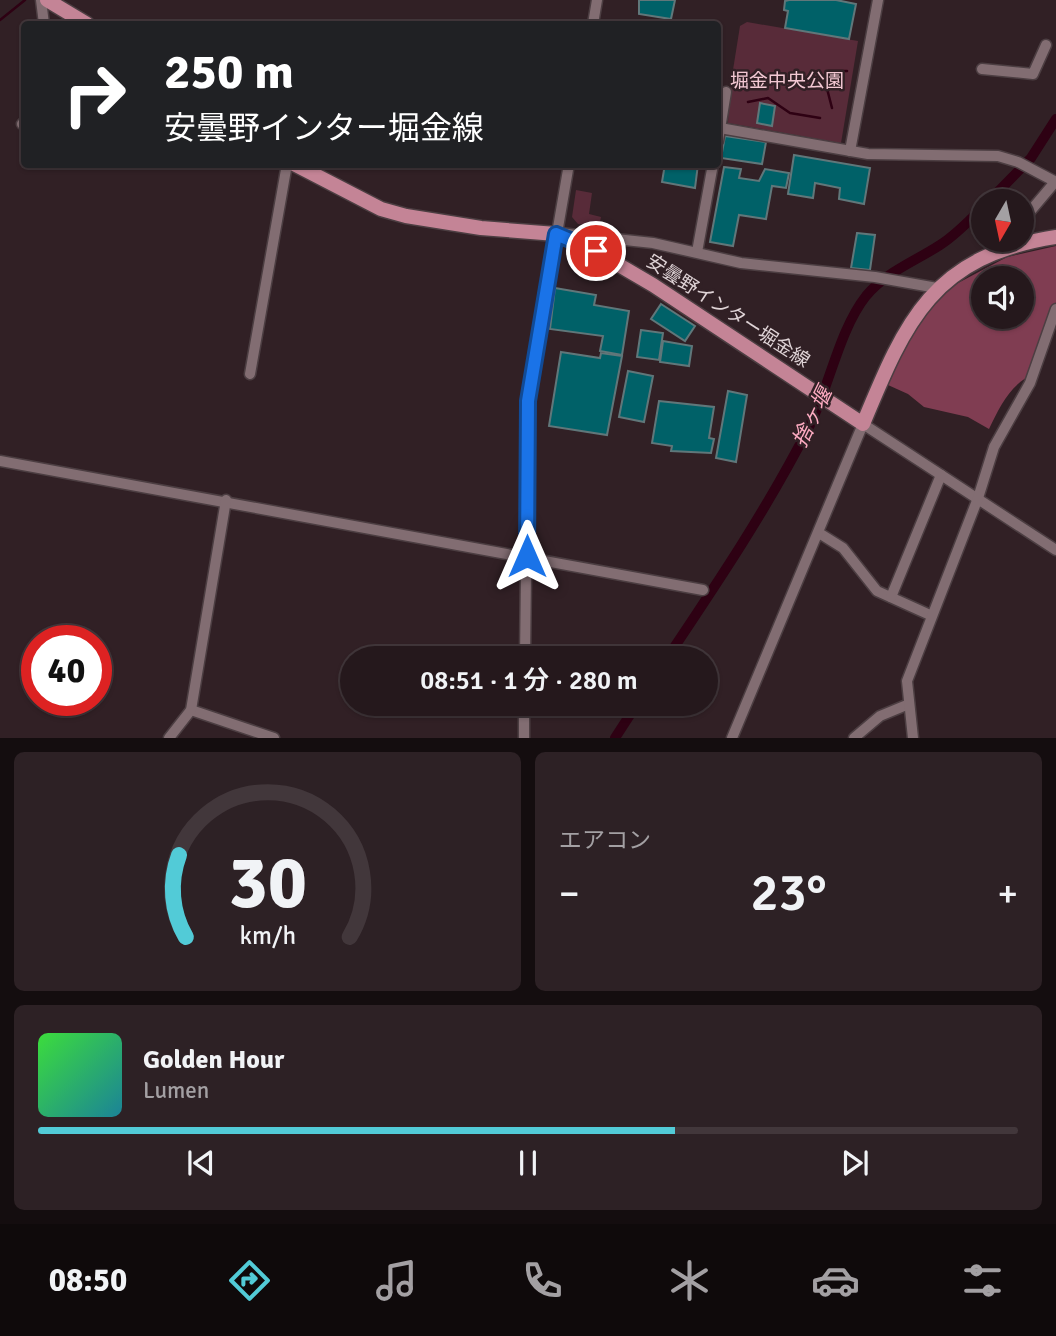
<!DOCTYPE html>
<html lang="ja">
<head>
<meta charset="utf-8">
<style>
	body { margin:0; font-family:Signika,"Noto Sans JP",sans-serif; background:#2d2125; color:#f1f3f6; height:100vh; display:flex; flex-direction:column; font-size:26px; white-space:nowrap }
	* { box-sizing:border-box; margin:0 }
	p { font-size:23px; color:#a3a0a3 }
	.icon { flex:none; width:38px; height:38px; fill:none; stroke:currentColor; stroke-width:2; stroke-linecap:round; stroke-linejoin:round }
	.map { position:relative; height:738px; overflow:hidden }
	.details { display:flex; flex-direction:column; gap:14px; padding:14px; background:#140d0f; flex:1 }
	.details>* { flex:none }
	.banner { position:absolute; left:21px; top:21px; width:700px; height:147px; border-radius:7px; box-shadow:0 2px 5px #0004,0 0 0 2px #42373b; background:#202124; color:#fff; overflow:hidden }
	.needle { width:46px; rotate:189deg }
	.buttons { position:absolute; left:971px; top:189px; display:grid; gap:14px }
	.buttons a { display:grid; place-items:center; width:63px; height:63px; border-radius:50%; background:#25181c; box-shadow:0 2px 5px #0004,0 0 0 2px #42373b; font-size:35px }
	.speed { position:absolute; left:21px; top:625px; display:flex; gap:14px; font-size:35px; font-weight:700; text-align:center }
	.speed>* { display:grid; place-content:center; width:91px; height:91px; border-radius:50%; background:#25181c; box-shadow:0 2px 5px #0004,0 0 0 2px #42373b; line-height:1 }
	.speed .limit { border:10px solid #d22; background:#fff; color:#111 }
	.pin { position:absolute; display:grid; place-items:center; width:60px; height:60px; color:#fff; margin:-30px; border:4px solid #fff; border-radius:50%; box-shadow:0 2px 7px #0007 }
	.me { position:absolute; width:77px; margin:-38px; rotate:0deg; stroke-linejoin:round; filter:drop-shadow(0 0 5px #0008) }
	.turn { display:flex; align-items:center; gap:24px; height:147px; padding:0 28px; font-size:32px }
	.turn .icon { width:91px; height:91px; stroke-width:2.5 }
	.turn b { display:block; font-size:49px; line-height:60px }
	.big { font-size:52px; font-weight:600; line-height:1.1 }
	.details .card { flex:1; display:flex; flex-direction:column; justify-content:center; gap:10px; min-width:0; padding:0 24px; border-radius:10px; background:#2d2125 }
	.details .dial { align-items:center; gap:0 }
	.dial svg { height:182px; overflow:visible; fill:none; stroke:#42373b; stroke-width:7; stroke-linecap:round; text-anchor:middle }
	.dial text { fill:#f1f3f6; stroke:none }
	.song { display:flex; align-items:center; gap:21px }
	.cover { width:84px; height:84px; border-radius:10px; background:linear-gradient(135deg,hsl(120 70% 55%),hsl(190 70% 35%)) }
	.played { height:7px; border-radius:4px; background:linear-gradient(90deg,#52cbd7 65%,#42373b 65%) }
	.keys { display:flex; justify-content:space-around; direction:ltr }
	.heat { display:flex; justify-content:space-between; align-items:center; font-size:38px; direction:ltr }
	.details .tiles { flex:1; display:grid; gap:14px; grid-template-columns:1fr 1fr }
	.card:last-child { grid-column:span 2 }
	.trip { position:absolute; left:340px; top:646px; width:378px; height:70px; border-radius:35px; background:#25181c; box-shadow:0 2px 5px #0004,0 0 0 2px #42373b; font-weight:600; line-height:70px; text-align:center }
	.tab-bar { display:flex; height:112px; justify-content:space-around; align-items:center; background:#0f0a0b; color:#a3a0a3 }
	.tab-bar .icon { width:49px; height:49px }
	.tab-bar .on { color:#52cbd7 }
	.tab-bar b { font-size:32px; color:#f1f3f6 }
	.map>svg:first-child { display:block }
	.green { fill:#582b39 }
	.forest { fill:#803d52; fill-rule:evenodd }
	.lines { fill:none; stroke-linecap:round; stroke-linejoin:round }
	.stream { stroke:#2e0113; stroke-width:2.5 }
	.canal { stroke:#2e0113; stroke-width:10 }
	.building { fill:#006168; stroke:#60777a; stroke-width:2 }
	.minor-casing { stroke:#4c3e42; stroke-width:13 }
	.major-casing { stroke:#4c3e42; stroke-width:17 }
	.minor { stroke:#826d72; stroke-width:10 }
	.major { stroke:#c48496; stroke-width:14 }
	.route-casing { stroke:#114b97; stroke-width:18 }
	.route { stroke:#1a73e8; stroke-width:12 }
	.labels { text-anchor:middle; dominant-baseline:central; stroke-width:5; stroke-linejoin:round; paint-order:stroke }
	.park-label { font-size:19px; fill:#f3c8d3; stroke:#312025 }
	.street-label { font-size:19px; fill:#dfd3d6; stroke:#312025 }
	.water-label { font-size:21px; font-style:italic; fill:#fdabc1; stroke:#312025 }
</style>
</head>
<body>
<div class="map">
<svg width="1056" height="738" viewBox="0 0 1056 738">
	<rect width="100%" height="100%" fill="#312025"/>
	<g class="green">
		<polygon points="747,22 858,41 841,143 728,123 729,95 740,26"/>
		<polygon points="576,190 592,193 589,214 601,217 599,227 578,224 572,217"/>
	</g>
	<path class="forest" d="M1056,246V307L1037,372C1011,383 1001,404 989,429L968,417L924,407L908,394L888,385L909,337L943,291L1007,257ZM984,278H1022V317H984Z"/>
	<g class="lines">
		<g class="stream">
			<polyline points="0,20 25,0"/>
			<polyline points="748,102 768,98 790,113 820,118"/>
			<polyline points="832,108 824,77 828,71 847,71"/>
		</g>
		<g class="canal">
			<polyline points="989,201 1031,158 1056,119"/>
			<path d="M667,658C718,582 767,509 809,427C829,388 839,330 866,296C886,272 914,262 940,245C956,235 970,220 984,206"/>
			<polyline points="615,738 637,704"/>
		</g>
	</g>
	<g class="building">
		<polygon points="639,0 675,0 671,19 639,14"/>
		<polygon points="789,0 836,0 856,4 849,39 785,28 788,11 784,10 785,1"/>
		<polygon points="760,103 775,106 772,126 757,123"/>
		<polygon points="725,136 766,142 762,164 721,158"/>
		<polygon points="794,155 870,168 864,204 839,199 840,188 815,183 813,198 788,194"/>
		<polygon points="665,164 698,164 695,188 662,182"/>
		<polygon points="724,167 741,169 739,178 759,181 765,169 789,173 786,188 772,186 766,219 739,215 733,246 710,242"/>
		<polygon points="857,233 875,235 870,270 851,268"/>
		<polygon points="555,288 596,295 594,305 629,311 622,355 600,351 603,336 550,329"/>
		<polygon points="661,304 695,326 685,341 651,319"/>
		<polygon points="641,330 663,333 659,360 637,357"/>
		<polygon points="663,341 692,346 689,366 660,362"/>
		<polygon points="561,352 600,358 601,353 622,356 607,435 549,426"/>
		<polygon points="628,371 653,376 644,422 619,417"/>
		<polygon points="728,391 747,395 736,462 716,458"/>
		<polygon points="659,401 714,407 709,438 714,439 711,453 671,451 672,446 652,443"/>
	</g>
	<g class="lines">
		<defs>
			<g id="minor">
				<polyline points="41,0 44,24"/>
				<polyline points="593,24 597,0"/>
				<polyline points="982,69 1033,74 1046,45"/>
				<polyline points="22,124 24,122"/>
				<polyline points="720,128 868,154 998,156 1018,162 1056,182"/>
				<polyline points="718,141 726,92"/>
				<polyline points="850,151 878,0"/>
				<polyline points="1022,221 1055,182"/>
				<polyline points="559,233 653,243 741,263 875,277 937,288"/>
				<polyline points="697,252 713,164"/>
				<polyline points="250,374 287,164"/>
				<polyline points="0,461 703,590"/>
				<polyline points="819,533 843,548 877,591 930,615"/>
				<polyline points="891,597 941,475"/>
				<polyline points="525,658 528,401 569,164"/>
				<polyline points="191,710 274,738"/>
				<polyline points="169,738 191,710 226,500"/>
				<polyline points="524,738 524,704"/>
				<polyline points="732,738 863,424 1056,550"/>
				<polyline points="854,738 880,716 909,704"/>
				<polyline points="913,738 907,681 978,498 994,447 1030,383 1056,309"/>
			</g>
			<g id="major">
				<polyline points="47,0 87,24"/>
				<path d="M294,164L381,209L406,216L481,228L556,234L583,244L653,285L863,424C906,320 933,256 1056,237"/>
			</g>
		</defs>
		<use href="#minor" class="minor-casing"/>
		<use href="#major" class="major-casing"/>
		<use href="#minor" class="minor"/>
		<use href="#major" class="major"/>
	</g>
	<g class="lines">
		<defs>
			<polyline id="route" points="527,556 528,401 556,234 596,251"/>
		</defs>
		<use href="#route" class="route-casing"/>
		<use href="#route" class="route"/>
	</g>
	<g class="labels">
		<g class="park-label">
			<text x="787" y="81">堀金中央公園</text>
		</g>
		<g class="street-label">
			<text transform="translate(728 311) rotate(33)">安曇野インター堀金線</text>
		</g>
		<g class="water-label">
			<text transform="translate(812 417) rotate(-64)">捨ヶ堰</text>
		</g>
	</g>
</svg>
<div class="buttons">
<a><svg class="needle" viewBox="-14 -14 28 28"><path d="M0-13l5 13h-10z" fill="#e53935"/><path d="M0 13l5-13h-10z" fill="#a3a0a3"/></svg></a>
<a><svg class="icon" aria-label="sound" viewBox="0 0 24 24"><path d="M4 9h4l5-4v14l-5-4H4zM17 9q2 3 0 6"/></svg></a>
</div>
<div class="speed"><div class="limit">40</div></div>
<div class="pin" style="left:596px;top:251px;background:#d93025"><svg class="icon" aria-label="arrive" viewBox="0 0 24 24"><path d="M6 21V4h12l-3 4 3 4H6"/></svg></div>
<svg class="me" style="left:527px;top:556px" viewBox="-20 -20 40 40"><path d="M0-17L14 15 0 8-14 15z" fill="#1a73e8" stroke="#fff" stroke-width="4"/></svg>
<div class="trip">08:51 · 1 分 · 280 m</div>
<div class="banner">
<div class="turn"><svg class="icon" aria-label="right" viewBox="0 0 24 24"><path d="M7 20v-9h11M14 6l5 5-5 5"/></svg><div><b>250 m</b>安曇野インター堀金線</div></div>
</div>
</div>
<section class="details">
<div class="tiles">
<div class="card dial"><svg viewBox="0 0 100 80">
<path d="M14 69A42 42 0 1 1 86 69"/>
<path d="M14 69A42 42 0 0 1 11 33" stroke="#52cbd7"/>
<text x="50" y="56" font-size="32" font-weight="700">30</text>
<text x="50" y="72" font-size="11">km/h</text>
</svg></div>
<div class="card"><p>エアコン</p>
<div class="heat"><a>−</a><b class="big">23°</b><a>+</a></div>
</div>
<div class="card">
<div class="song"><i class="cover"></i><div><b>Golden Hour</b><p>Lumen</p></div></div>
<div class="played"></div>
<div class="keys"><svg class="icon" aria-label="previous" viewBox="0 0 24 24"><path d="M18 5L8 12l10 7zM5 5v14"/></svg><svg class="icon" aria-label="pause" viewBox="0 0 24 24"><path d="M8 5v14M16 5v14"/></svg><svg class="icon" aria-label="next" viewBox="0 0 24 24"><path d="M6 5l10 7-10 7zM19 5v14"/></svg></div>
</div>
</div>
</section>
<nav class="tab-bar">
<b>08:50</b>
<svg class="icon on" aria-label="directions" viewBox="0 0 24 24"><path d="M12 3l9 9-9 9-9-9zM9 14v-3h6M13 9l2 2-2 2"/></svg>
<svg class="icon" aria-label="music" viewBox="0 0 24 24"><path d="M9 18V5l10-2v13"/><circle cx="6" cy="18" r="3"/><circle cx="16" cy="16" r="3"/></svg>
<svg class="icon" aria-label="phone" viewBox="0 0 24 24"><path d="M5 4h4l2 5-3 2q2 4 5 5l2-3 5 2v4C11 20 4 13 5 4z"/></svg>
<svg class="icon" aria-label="climate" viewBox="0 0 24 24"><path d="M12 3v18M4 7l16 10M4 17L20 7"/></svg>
<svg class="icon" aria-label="car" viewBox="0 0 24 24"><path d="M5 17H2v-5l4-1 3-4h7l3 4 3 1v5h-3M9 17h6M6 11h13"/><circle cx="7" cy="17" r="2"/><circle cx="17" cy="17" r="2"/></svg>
<svg class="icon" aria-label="filters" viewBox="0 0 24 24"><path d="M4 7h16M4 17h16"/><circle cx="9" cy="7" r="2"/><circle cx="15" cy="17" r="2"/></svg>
</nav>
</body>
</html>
